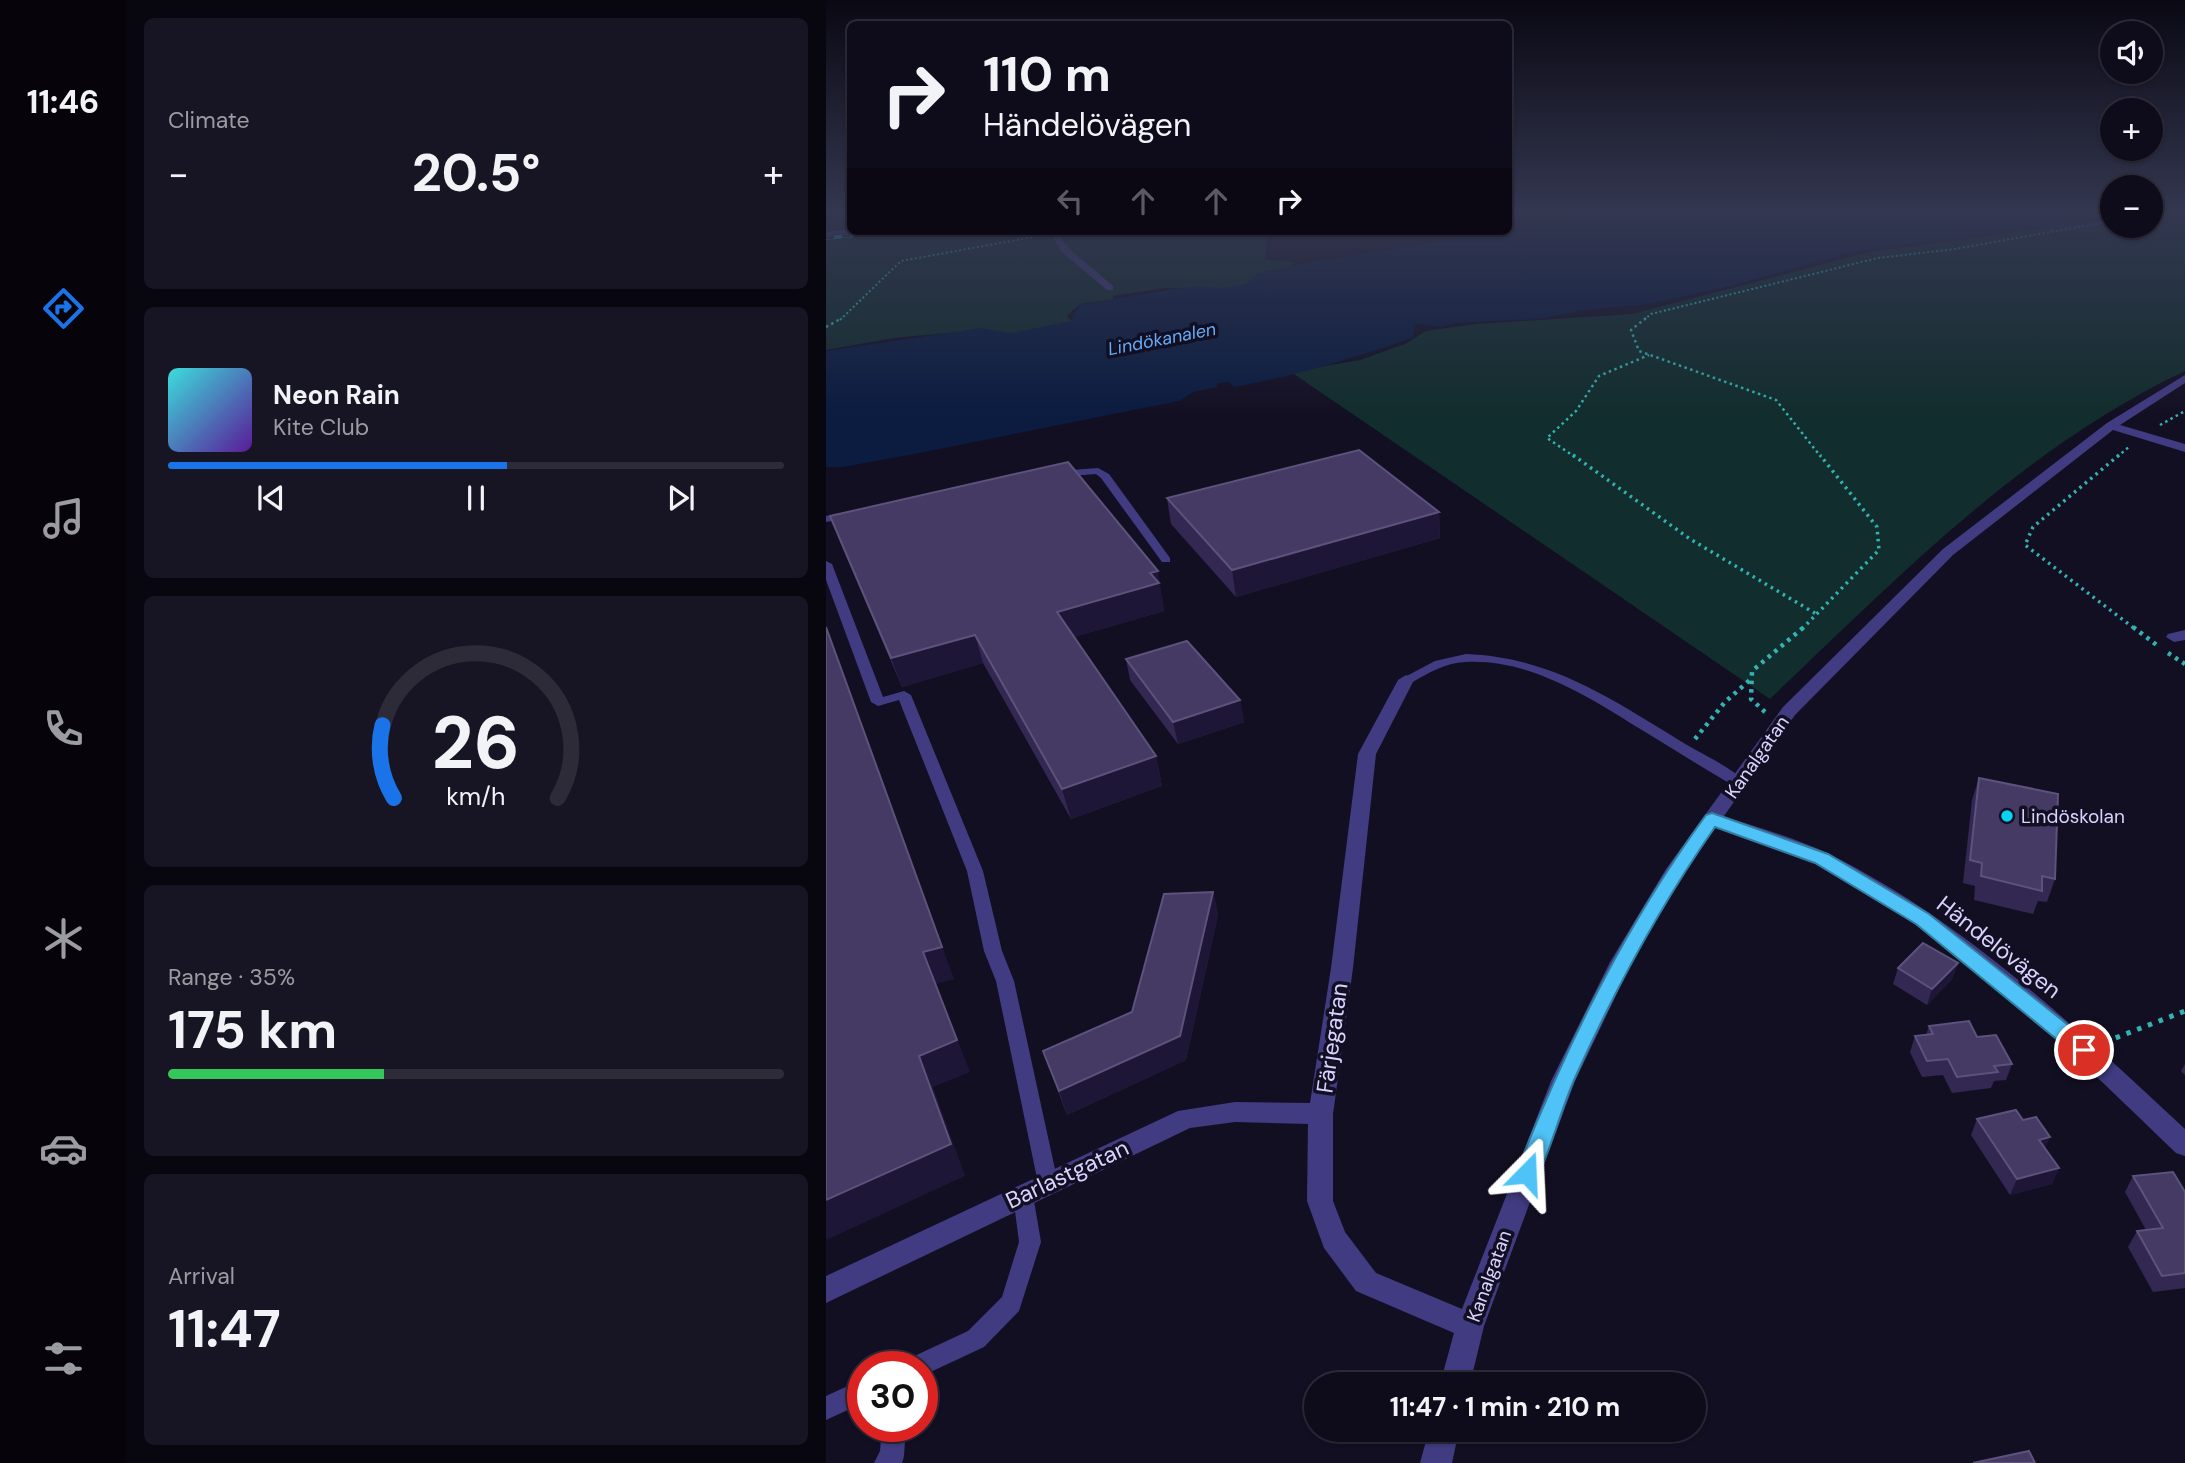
<!DOCTYPE html>
<html lang="en">
<head>
<meta charset="utf-8">
<style>
	body { margin:0; font-family:"DM Sans",sans-serif; background:#171423; color:#f1f3f6; height:100vh; display:flex; flex-direction:column; font-size:26px; white-space:nowrap }
	* { box-sizing:border-box; margin:0 }
	p { font-size:23px; color:#9b9ba2 }
	.icon { flex:none; width:38px; height:38px; fill:none; stroke:currentColor; stroke-width:2; stroke-linecap:round; stroke-linejoin:round }
	.map { position:relative; flex:1; overflow:hidden }
	.details { display:flex; flex-direction:column; gap:18px; padding:18px; background:#08060e; width:700px }
	.details>* { flex:none }
	.top-card { position:absolute; left:21px; top:21px; width:665px; height:214px; border-radius:10px; box-shadow:0 2px 5px #0004,0 0 0 2px #2e2b39; background:#0e0b1a; color:#f1f3f6; overflow:hidden }
	.controls { position:absolute; left:1274px; top:21px; display:grid; gap:14px }
	.controls a { display:grid; place-items:center; width:63px; height:63px; border-radius:50%; background:#0e0b1a; box-shadow:0 2px 5px #0004,0 0 0 2px #2e2b39; font-size:35px }
	.speed { position:absolute; left:21px; top:1351px; display:flex; gap:14px; font-size:35px; font-weight:700; text-align:center }
	.speed>* { display:grid; place-content:center; width:91px; height:91px; border-radius:50%; background:#0e0b1a; box-shadow:0 2px 5px #0004,0 0 0 2px #2e2b39; line-height:1 }
	.speed .limit { border:10px solid #d22; background:#fff; color:#111 }
	.pin { position:absolute; display:grid; place-items:center; width:60px; height:60px; color:#fff; margin:-30px; border:4px solid #fff; border-radius:50%; box-shadow:0 2px 7px #0007 }
	.me { position:absolute; width:77px; margin:-38px; rotate:21deg; stroke-linejoin:round; filter:drop-shadow(0 0 5px #0008) }
	.turn { display:flex; align-items:center; gap:24px; height:147px; padding:0 21px; font-size:32px }
	.turn .icon { width:91px; height:91px; stroke-width:2.5 }
	.turn b { display:block; font-size:49px; line-height:60px }
	.lanes { display:flex; align-items:center; height:66px; padding:0 21px; background:#0003; justify-content:center; gap:35px; direction:ltr }
	.lanes .off { opacity:.35 }
	.big { font-size:52px; font-weight:700; line-height:1.1 }
	.details .card { flex:1; display:flex; flex-direction:column; justify-content:center; gap:10px; min-width:0; padding:0 24px; border-radius:10px; background:#171423 }
	.details .dial { align-items:center; gap:0 }
	.dial svg { height:182px; overflow:visible; fill:none; stroke:#2e2b39; stroke-width:7; stroke-linecap:round; text-anchor:middle }
	.dial text { fill:#f1f3f6; stroke:none }
	.song { display:flex; align-items:center; gap:21px }
	.cover { width:84px; height:84px; border-radius:10px; background:linear-gradient(135deg,hsl(180 70% 55%),hsl(270 70% 35%)) }
	.played { height:7px; border-radius:4px; background:linear-gradient(90deg,#1a73e8 55%,#2e2b39 55%) }
	.keys { display:flex; justify-content:space-around; direction:ltr }
	.heat { display:flex; justify-content:space-between; align-items:center; font-size:38px; direction:ltr }
	.charge { height:10px; border-radius:5px; background:linear-gradient(90deg,#34c759 35%,#2e2b39 0) }
	.trip { position:absolute; left:478px; top:1372px; width:402px; height:70px; border-radius:35px; background:#0e0b1a; box-shadow:0 2px 5px #0004,0 0 0 2px #2e2b39; font-weight:700; line-height:70px; text-align:center }
	main { display:flex; flex:1; min-height:0 }
	.tabs { display:flex; flex-direction:column; width:126px; justify-content:space-around; align-items:center; background:#06040a; color:#9b9ba2 }
	.tabs .icon { width:49px; height:49px }
	.tabs .selected { color:#1a73e8 }
	.tabs b { font-size:32px; color:#f1f3f6 }
	.map>svg:first-child { display:block }
	.green { fill:#122d2d }
	.water { fill:#0b1c40 }
	.lines { fill:none; stroke-linecap:round; stroke-linejoin:round }
	.path-far4 { stroke:#32b2b0; stroke-width:2; stroke-dasharray:2 2.5; stroke-linecap:butt }
	.path-far3 { stroke:#32b2b0; stroke-width:2.5; stroke-dasharray:2.5 3.5; stroke-linecap:butt }
	.path-far2 { stroke:#32b2b0; stroke-width:3.5; stroke-dasharray:2.5 4.5; stroke-linecap:butt }
	.path-far1 { stroke:#32b2b0; stroke-width:4.5; stroke-dasharray:3.5 5; stroke-linecap:butt }
	.path { stroke:#32b2b0; stroke-width:5; stroke-dasharray:4.5 7; stroke-linecap:butt }
	.lane { fill:#413b81; fill-rule:evenodd }
	.street { fill:#413b81; fill-rule:evenodd }
	.rail-casing { stroke:#07d2f5; stroke-width:3.5 }
	.rail { stroke:#130f23; stroke-width:2.5; stroke-dasharray:8; stroke-linecap:butt }
	.wall { fill:#332851 }
	.shaded-wall { fill:#1e1637 }
	.building { fill:#443a64; stroke:#5c527c; stroke-width:2 }
	.route { fill:#4fc3f7; stroke:#337fa1; stroke-width:2 }
	.poi-dot { fill:#07d2f5; stroke:#130f23; stroke-width:2.5 }
	.labels { text-anchor:middle; dominant-baseline:central; stroke-width:7; stroke-linejoin:round; paint-order:stroke }
	.far-water-label { font-size:18px; font-style:italic; fill:#64adfa; stroke:#130f23 }
	.street-label { font-size:19px; fill:#d9d2fe; stroke:#130f23 }
	.poi-label { font-size:19px; fill:#d9d2fe; stroke:#130f23; text-anchor:start }
	.near-street-label { font-size:23px; fill:#d9d2fe; stroke:#130f23 }
</style>
</head>
<body>
<main>
<nav class="tabs">
<b>11:46</b>
<svg class="icon selected" aria-label="directions" viewBox="0 0 24 24"><path d="M12 3l9 9-9 9-9-9zM9 14v-3h6M13 9l2 2-2 2"/></svg>
<svg class="icon" aria-label="music" viewBox="0 0 24 24"><path d="M9 18V5l10-2v13"/><circle cx="6" cy="18" r="3"/><circle cx="16" cy="16" r="3"/></svg>
<svg class="icon" aria-label="phone" viewBox="0 0 24 24"><path d="M5 4h4l2 5-3 2q2 4 5 5l2-3 5 2v4C11 20 4 13 5 4z"/></svg>
<svg class="icon" aria-label="climate" viewBox="0 0 24 24"><path d="M12 3v18M4 7l16 10M4 17L20 7"/></svg>
<svg class="icon" aria-label="car" viewBox="0 0 24 24"><path d="M5 17H2v-5l4-1 3-4h7l3 4 3 1v5h-3M9 17h6M6 11h13"/><circle cx="7" cy="17" r="2"/><circle cx="17" cy="17" r="2"/></svg>
<svg class="icon" aria-label="filters" viewBox="0 0 24 24"><path d="M4 7h16M4 17h16"/><circle cx="9" cy="7" r="2"/><circle cx="15" cy="17" r="2"/></svg>
</nav>
<section class="details">
<div class="card"><p>Climate</p>
<div class="heat"><a>−</a><b class="big">20.5°</b><a>+</a></div>
</div>
<div class="card">
<div class="song"><i class="cover"></i><div><b>Neon Rain</b><p>Kite Club</p></div></div>
<div class="played"></div>
<div class="keys"><svg class="icon" aria-label="previous" viewBox="0 0 24 24"><path d="M18 5L8 12l10 7zM5 5v14"/></svg><svg class="icon" aria-label="pause" viewBox="0 0 24 24"><path d="M8 5v14M16 5v14"/></svg><svg class="icon" aria-label="next" viewBox="0 0 24 24"><path d="M6 5l10 7-10 7zM19 5v14"/></svg></div>
</div>
<div class="card dial"><svg viewBox="0 0 100 80">
<path d="M14 69A42 42 0 1 1 86 69"/>
<path d="M14 69A42 42 0 0 1 9 37" stroke="#1a73e8"/>
<text x="50" y="56" font-size="32" font-weight="700">26</text>
<text x="50" y="72" font-size="11">km/h</text>
</svg></div>
<div class="card"><p>Range · 35%</p><b class="big">175 km</b><div class="charge"></div></div>
<div class="card"><p>Arrival</p><b class="big">11:47</b></div>
</section>
<div class="map">
<svg width="1359" height="1463" viewBox="0 0 1359 1463">
	<rect width="100%" height="100%" fill="#130f23"/>
	<g class="green">
		<path d="M1359,211V371C1197,448 1073,576 944,699L465,372L534,360L579,344L600,331L650,324L806,314L1044,252L1286,219V226H1325V212Z"/>
		<polygon points="87,231 441,231 439,259 470,263 410,288 338,288 287,296 288,299 254,304 241,316 246,322 178,335 151,330 68,338 0,350 0,240 73,232 73,237 76,232"/>
	</g>
	<path class="water" d="M795,211L1286,212L1229,224L1025,252L904,286L823,304L768,309L711,319L629,323L615,327L590,324L586,338C528,358 469,376 408,387L403,382L390,384L392,387L367,392L353,401L88,454L17,467H0V351L155,328L185,333L245,321L253,305L368,286L395,288L421,284L430,274L464,266Z"/>
	<g class="lines">
		<g class="path-far4">
			<polyline points="1325,215 1359,211"/>
			<polyline points="14,320 75,261 218,235"/>
			<polyline points="818,320 825,314 1052,258 1129,249 1286,221"/>
		</g>
		<g class="path-far3">
			<polyline points="820,318 805,330 813,351 950,400 995,457"/>
			<polyline points="0,327 16,318"/>
			<polyline points="1334,425 1359,411"/>
			<polyline points="749,457 721,438 750,411 773,376 823,355"/>
			<polyline points="1291,457 1304,446"/>
		</g>
		<g class="path-far2">
			<polyline points="747,455 864,539 992,615"/>
			<polyline points="1293,455 1207,527 1199,545 1309,629"/>
			<polyline points="976,629 1053,550 1051,527 994,455"/>
		</g>
		<g class="path-far1">
			<polyline points="1307,627 1332,646"/>
			<polyline points="1342,653 1359,664"/>
			<polyline points="939,712 925,699 926,671 978,627"/>
			<polyline points="869,739 899,702 925,679"/>
		</g>
		<polyline class="path" points="1279,1042 1359,1011"/>
		<g class="lane">
			<polygon points="272,468 283,474 344,558 344,562 336,562 275,478 270,474 232,477 227,474 232,471"/>
			<polygon points="24,512 29,515 28,517 0,522 0,516"/>
			<polygon points="0,561 6,564 57,697 78,691 85,695 157,871 176,951 188,981 232,1183 229,1190 222,1192 215,1190 212,1183 170,981 158,951 141,871 73,700 52,706 45,702 0,580"/>
			<path d="M640,654C727,657 790,702 861,745C878,755 908,769 920,783L918,786H908C877,768 847,749 816,730C764,698 704,658 639,662C619,663 602,673 585,683L580,684L573,680L609,661Z"/>
			<polygon points="197,1186 204,1188 207,1195 215,1242 193,1311 158,1347 96,1376 96,1367 78,1367 82,1359 142,1331 176,1297 193,1242 187,1195 190,1188"/>
			<polygon points="37,1379 37,1403 0,1420 0,1396"/>
			<polygon points="56,1426 80,1426 78,1456 76,1463 48,1463 54,1451"/>
		</g>
		<g class="street">
			<polygon points="24,229 33,231 0,236 0,232"/>
			<polygon points="227,231 235,231 233,234 242,248 287,286 287,290 281,290 236,252 225,234"/>
			<path d="M1359,375V383L1294,425L1359,444V452L1287,430L1127,555L969,715L898,816C933,828 970,838 1003,854C1138,921 1249,1027 1359,1129V1156L1350,1153C1239,1046 1128,936 990,864C958,848 924,839 890,827L855,878L805,964L749,1081L658,1326L644,1384H614L628,1333L530,1291L498,1248L481,1201L482,1124L409,1122L364,1128L0,1303V1276L352,1111L409,1102L484,1103L505,968L532,754L572,680L580,675L588,680L550,754L527,968L507,1114V1201L519,1232L550,1273L636,1309L725,1081L784,962L840,869L957,707L1117,549L1281,423Z"/>
			<polygon points="1359,630 1359,640 1348,642 1340,637 1342,634"/>
			<polygon points="603,1430 633,1430 626,1463 594,1463"/>
		</g>
		<defs>
			<polyline id="rail" points="0,238 72,231"/>
		</defs>
		<use href="#rail" class="rail-casing"/>
		<use href="#rail" class="rail"/>
	</g>
	<g class="wall">
		<polygon points="341,498 613,512 614,538 410,597 345,524"/>
		<polygon points="4,516 337,598 336,599 338,611 248,637 330,756 336,786 245,819 157,663 76,687 14,542"/>
		<polygon points="300,659 414,700 418,722 352,744 304,680"/>
		<polygon points="1153,778 1229,879 1221,902 1212,901 1207,914 1148,900 1149,886 1137,883 1146,800"/>
		<polygon points="387,892 392,915 360,1060 241,1115 217,1051 306,1012"/>
		<polygon points="1132,963 1126,979 1101,1005 1067,984 1072,968"/>
		<polygon points="1103,1026 1151,1037 1186,1064 1180,1080 1168,1081 1165,1088 1126,1093 1117,1075 1096,1077 1084,1052 1089,1036 1100,1035"/>
		<polygon points="1359,1064 1359,1075 1355,1071"/>
		<polygon points="1151,1119 1219,1148 1233,1168 1226,1184 1184,1195 1145,1135"/>
		<polygon points="1307,1176 1359,1192 1359,1288 1327,1292 1302,1247 1311,1231 1320,1230 1299,1192"/>
	</g>
	<g class="shaded-wall">
		<polygon points="613,512 614,538 410,597 406,570"/>
		<polygon points="332,571 338,611 238,640 231,612"/>
		<polygon points="0,626 128,979 110,984 144,1072 107,1087 139,1176 0,1240 0,1200 93,1056 97,952"/>
		<polygon points="149,635 157,663 76,687 65,658"/>
		<polygon points="414,700 418,722 352,744 347,722"/>
		<polygon points="330,756 336,786 245,819 236,789"/>
		<polygon points="387,892 392,915 360,1060 241,1115 233,1091 354,1036"/>
		<polygon points="1132,963 1126,979 1101,1005 1106,989"/>
		<polygon points="1224,1137 1217,1153 1213,1140"/>
		<polygon points="1233,1168 1226,1184 1184,1195 1191,1179"/>
	</g>
	<g class="building">
		<polygon points="533,450 613,512 406,570 341,498"/>
		<polygon points="242,462 332,571 324,573 333,583 231,612 330,756 236,789 149,635 65,658 4,516"/>
		<polygon points="0,627 116,947 97,952 131,1040 93,1056 125,1144 0,1200"/>
		<polygon points="361,641 414,700 347,722 300,659"/>
		<polygon points="1153,778 1232,794 1229,879 1216,876 1216,891 1155,876 1156,863 1144,860"/>
		<polygon points="387,892 354,1036 233,1091 217,1051 306,1012 338,894"/>
		<polygon points="1097,943 1132,963 1106,989 1072,968"/>
		<polygon points="1143,1021 1151,1037 1170,1035 1186,1064 1168,1066 1172,1072 1131,1077 1122,1059 1101,1061 1089,1036 1107,1034 1103,1026"/>
		<polygon points="1190,1110 1197,1120 1210,1117 1224,1137 1213,1140 1233,1168 1191,1179 1151,1119"/>
		<polygon points="1347,1172 1359,1192 1359,1273 1336,1276 1311,1231 1337,1228 1307,1176"/>
		<polygon points="1203,1451 1209,1463 1147,1463"/>
	</g>
	<linearGradient id="sky" x2="0" y2="1"><stop stop-color="#0a0813"/><stop offset="0.51" stop-color="#333750"/><stop offset="1" stop-color="#333750" stop-opacity="0"/></linearGradient>
	<rect width="1359" height="415" fill="url(#sky)"/>
	<path class="route" d="M886,813L1002,854L1103,914L1266,1044L1269,1050L1266,1056L1258,1059L1251,1056L1090,924L989,863L889,827C834,906 788,991 748,1080C734,1113 725,1148 710,1181L701,1184L693,1181L690,1173C740,1046 799,926 880,815Z"/>
	<circle class="poi-dot" cx="1181" cy="816" r="7"/>
	<g class="labels">
		<g class="far-water-label">
			<text transform="translate(336 339) rotate(-11)">Lindökanalen</text>
		</g>
		<g class="street-label">
			<text transform="translate(931 757) rotate(-55)">Kanalgatan</text>
			<text transform="translate(663 1276) rotate(-70)">Kanalgatan</text>
		</g>
		<g class="poi-label">
			<text x="1195" y="816">Lindöskolan</text>
		</g>
		<g class="near-street-label">
			<text transform="translate(1173 947) rotate(38)">Händelövägen</text>
			<text transform="translate(506 1038) rotate(-82)">Färjegatan</text>
			<text transform="translate(241 1174) rotate(-25)">Barlastgatan</text>
		</g>
	</g>
</svg>
<div class="controls">
<a><svg class="icon" aria-label="sound" viewBox="0 0 24 24"><path d="M4 9h4l5-4v14l-5-4H4zM17 9q2 3 0 6"/></svg></a>
<a>+</a>
<a>−</a>
</div>
<div class="speed"><div class="limit">30</div></div>
<div class="pin" style="left:1258px;top:1050px;background:#d93025"><svg class="icon" aria-label="arrive" viewBox="0 0 24 24"><path d="M6 21V4h12l-3 4 3 4H6"/></svg></div>
<svg class="me" style="left:701px;top:1173px" viewBox="-20 -20 40 40"><path d="M0-17L14 15 0 8-14 15z" fill="#4fc3f7" stroke="#fff" stroke-width="4"/></svg>
<div class="trip">11:47 · 1 min · 210 m</div>
<div class="top-card">
<div class="turn"><svg class="icon" aria-label="right" viewBox="0 0 24 24"><path d="M7 20v-9h11M14 6l5 5-5 5"/></svg><div><b>110 m</b>Händelövägen</div></div>
<div class="lanes"><svg class="icon off" aria-label="left" viewBox="0 0 24 24"><path d="M17 20v-9H6M10 6l-5 5 5 5"/></svg><svg class="icon off" aria-label="ahead" viewBox="0 0 24 24"><path d="M12 20V5M6 11l6-6 6 6"/></svg><svg class="icon off" aria-label="ahead" viewBox="0 0 24 24"><path d="M12 20V5M6 11l6-6 6 6"/></svg><svg class="icon" aria-label="right" viewBox="0 0 24 24"><path d="M7 20v-9h11M14 6l5 5-5 5"/></svg></div>
</div>
</div>
</main>
</body>
</html>
